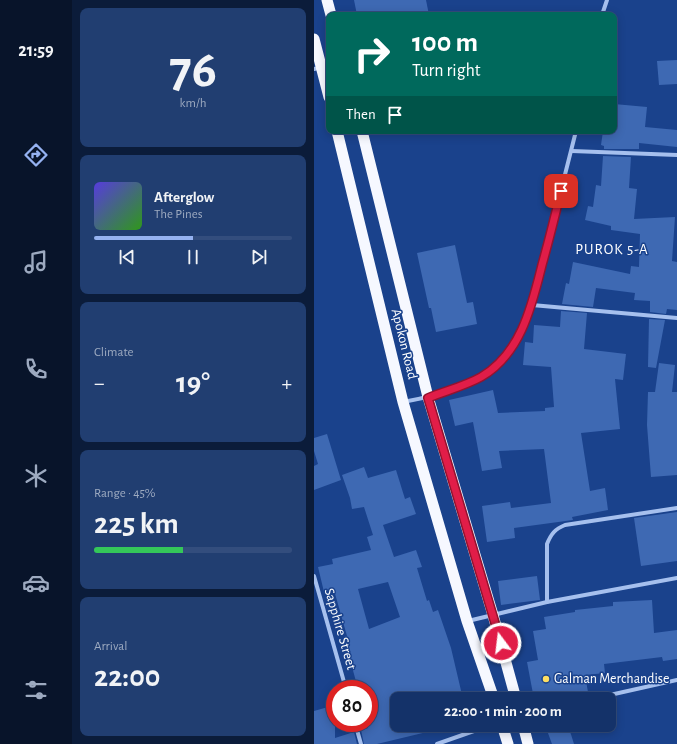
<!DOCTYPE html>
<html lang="en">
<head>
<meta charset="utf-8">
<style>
	body { margin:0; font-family:"Alegreya Sans",sans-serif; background:#213e71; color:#f1f3f6; height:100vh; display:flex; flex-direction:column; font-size:15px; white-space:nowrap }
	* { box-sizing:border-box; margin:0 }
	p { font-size:13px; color:#9daac0 }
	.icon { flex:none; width:22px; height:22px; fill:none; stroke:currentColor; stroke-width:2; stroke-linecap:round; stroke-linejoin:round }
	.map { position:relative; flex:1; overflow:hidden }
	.drawer { display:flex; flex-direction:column; gap:8px; padding:8px; background:#0b1c3a; width:242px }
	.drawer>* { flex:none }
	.top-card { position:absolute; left:12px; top:12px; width:291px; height:122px; border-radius:8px; box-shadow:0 2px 10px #0003,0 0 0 1px #334d7d; background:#00695c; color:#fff; overflow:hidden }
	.speed { position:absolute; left:12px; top:680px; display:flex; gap:8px; font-size:20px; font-weight:700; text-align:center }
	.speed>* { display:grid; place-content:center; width:52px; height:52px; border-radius:50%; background:#143269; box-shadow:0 2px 10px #0003,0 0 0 1px #334d7d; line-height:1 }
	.speed .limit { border:6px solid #d22; background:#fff; color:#111 }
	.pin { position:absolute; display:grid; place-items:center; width:34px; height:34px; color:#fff; margin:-17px; border-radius:8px; box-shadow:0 2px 6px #0006 }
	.me { position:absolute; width:44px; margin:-22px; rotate:345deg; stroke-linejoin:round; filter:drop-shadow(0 0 3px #0008) }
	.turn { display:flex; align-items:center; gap:14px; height:84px; padding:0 20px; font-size:18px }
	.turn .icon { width:52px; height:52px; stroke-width:2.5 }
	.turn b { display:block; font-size:28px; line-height:34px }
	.then { display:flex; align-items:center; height:38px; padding:0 20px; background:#0003; gap:8px; font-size:15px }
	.big { font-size:30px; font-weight:600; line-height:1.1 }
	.drawer .card { flex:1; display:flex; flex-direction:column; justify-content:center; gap:6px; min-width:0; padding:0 14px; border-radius:8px; background:#213e71 }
	.drawer .dial { align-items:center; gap:0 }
	.dial b { font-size:52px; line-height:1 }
	.song { display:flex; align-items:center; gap:12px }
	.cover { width:48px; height:48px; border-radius:6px; background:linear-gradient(135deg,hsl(250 70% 55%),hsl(110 70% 35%)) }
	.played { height:4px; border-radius:2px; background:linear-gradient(90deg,#95b2f1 50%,#334d7d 50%) }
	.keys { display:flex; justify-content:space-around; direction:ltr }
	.heat { display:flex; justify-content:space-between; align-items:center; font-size:22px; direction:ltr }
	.charge { height:6px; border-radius:3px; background:linear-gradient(90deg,#34c759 45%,#334d7d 0) }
	.trip { position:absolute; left:76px; top:692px; width:226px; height:40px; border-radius:8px; background:#143269; box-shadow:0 2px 10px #0003,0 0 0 1px #334d7d; font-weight:600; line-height:40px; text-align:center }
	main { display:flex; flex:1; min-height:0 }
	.menu { display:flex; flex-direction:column; width:72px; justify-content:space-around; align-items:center; background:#08142a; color:#9daac0 }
	.menu .icon { width:28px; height:28px }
	.menu .active { color:#95b2f1 }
	.menu b { font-size:18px; color:#f1f3f6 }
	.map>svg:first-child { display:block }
	.building { fill:#3e69b3; fill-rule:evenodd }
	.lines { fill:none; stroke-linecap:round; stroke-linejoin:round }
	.minor { stroke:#a6c0ee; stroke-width:4 }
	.trunk { stroke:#f6f8ff; stroke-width:11 }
	.route-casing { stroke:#92132f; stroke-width:10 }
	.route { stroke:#e11d48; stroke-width:7 }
	.poi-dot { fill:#ffdf62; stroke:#1a428c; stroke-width:1.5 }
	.labels { text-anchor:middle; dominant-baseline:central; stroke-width:3; stroke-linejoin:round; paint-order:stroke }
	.street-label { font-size:14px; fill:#fff; stroke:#1a428c }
	.poi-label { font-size:14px; fill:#fff; stroke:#1a428c; text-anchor:start }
	.neighbourhood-label { font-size:15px; letter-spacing:1px; fill:#fff; stroke:#1a428c }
</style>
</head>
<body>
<main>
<nav class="menu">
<b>21:59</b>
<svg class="icon active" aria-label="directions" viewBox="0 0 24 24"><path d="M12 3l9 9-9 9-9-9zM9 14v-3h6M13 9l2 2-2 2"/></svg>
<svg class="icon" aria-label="music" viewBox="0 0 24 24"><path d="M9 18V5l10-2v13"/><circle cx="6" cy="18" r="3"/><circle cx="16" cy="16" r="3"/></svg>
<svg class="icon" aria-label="phone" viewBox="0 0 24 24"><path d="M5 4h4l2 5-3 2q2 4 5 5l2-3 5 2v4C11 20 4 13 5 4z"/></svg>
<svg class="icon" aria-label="climate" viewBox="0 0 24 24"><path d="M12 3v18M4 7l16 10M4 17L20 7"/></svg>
<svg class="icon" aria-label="car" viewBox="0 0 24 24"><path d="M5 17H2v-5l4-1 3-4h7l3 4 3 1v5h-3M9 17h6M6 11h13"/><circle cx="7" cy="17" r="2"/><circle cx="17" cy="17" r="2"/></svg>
<svg class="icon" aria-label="filters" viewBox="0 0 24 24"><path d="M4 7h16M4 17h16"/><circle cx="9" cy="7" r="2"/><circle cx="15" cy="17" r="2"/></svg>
</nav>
<section class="drawer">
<div class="card dial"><b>76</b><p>km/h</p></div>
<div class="card">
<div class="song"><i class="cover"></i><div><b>Afterglow</b><p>The Pines</p></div></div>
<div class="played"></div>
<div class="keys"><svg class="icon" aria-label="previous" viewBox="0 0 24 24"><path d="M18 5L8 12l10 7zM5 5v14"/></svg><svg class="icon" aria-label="pause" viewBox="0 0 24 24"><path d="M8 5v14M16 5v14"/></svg><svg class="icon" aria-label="next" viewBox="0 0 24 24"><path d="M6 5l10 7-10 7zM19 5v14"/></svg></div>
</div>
<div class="card"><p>Climate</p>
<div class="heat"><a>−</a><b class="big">19°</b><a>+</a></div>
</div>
<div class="card"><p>Range · 45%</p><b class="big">225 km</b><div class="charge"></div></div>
<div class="card"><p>Arrival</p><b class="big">22:00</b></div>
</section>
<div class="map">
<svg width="363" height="744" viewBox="0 0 363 744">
	<rect width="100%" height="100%" fill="#1a428c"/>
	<g class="building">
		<polygon points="40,0 112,0 115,15 43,15"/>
		<polygon points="363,60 363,84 345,85 343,61"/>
		<polygon points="300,104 333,107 331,127 363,130 363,147 325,143 325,149 290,149 290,146 287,145 289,131 300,131"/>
		<polygon points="289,156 317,157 315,188 323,189 320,219 361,217 358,261 363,262 363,310 353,309 352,314 336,312 336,301 320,300 321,293 282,288 279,307 248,304 252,283 255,284 259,262 316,274 317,266 325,267 326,234 297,230 297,226 271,220 274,206 279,207 282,185 287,186"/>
		<polygon points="141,245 153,303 159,302 163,324 122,332 117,308 115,308 103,253"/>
		<polygon points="247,311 273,313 270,349 312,354 309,380 301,379 306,429 267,433 276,491 291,488 294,510 258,517 259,520 200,528 201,538 173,542 168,506 196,502 197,508 237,503 230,449 185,451 188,468 168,471 159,422 141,426 135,400 179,390 184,413 231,411 231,408 240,407 237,367 209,365 211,342 219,343 220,325 246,327"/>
		<polygon points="335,319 351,320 342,368 334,367"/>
		<polygon points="345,363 361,365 358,392 363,392 363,475 337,477 333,425 334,392 341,392"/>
		<polygon points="13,434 27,480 0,490 0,466 4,464 0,451 0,438"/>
		<path d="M50,467L54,478L82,470L91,499L96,497L102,514L69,525L80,557L102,550L108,567L103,568L113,601L115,600L119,612L124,610L137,648L149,699H83V725H142L63,744H50L47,730L54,728L53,723H55V689H44L30,637L33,636L20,590L10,592L4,567L19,564L18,559L57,550L53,537L59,535L50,507L38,509L36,498L28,475ZM74,582L86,617L55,629L44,589Z"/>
		<polygon points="363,512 363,561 327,566 320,518"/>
		<polygon points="223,576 226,600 187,605 184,581"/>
		<polygon points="338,600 340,633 363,630 363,659 349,661 348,657 290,664 291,673 271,675 274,692 238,699 220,699 213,662 224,660 219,631 232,629 230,617 261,612 261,610 299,606 299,602"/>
		<polygon points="21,705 21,738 40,732 43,744 0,744 0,711"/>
		<polygon points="231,725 254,725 260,744 238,744"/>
	</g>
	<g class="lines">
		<g class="minor">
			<polyline points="288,15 293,0"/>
			<polyline points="0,69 15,65"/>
			<polyline points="258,151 363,155"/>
			<polyline points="218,305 363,318"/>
			<path d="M89,402C128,395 173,383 197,349C206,336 212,320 218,305L262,131"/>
			<polyline points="0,576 32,689"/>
			<path d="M233,602V544C237,534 241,529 251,525L363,508"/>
			<polyline points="154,621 233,602 363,578"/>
			<polyline points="278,699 363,680"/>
			<polyline points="41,723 47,744"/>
			<polyline points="123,744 177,725"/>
		</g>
		<g class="trunk">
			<polyline points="13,0 17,15"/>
			<polyline points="0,39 15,97"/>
			<polyline points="23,131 89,402 153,621 180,699"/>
			<polyline points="48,131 114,397 179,615 202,699"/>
			<polyline points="188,725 194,744"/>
			<polyline points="209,725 214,744"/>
		</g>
	</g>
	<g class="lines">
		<defs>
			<path id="route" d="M187,643L114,398C131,391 151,386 167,377C207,354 218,305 228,265C235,240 241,216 247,191"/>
		</defs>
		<use href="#route" class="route-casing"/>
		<use href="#route" class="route"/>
	</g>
	<circle class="poi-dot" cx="232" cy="679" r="4"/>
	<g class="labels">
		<g class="street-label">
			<text transform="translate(90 344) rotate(76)">Apokon Road</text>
			<text transform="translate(26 629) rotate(74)">Sapphire Street</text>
		</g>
		<g class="poi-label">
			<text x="240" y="679">Galman Merchandise</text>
		</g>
		<g class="neighbourhood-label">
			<text x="298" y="249">PUROK 5-A</text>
		</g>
	</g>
</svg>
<div class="speed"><div class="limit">80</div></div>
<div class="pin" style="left:247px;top:191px;background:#d93025"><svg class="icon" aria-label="arrive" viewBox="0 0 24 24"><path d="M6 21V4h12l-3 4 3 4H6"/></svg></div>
<svg class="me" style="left:187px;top:643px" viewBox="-20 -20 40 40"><circle r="17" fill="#e11d48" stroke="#fff" stroke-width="3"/><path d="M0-11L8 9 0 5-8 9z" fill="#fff"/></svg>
<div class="trip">22:00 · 1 min · 200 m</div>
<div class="top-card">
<div class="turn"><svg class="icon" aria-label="right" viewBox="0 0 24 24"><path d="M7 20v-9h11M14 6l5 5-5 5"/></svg><div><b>100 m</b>Turn right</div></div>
<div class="then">Then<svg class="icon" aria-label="arrive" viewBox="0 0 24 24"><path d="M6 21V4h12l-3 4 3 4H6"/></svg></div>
</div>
</div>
</main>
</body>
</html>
